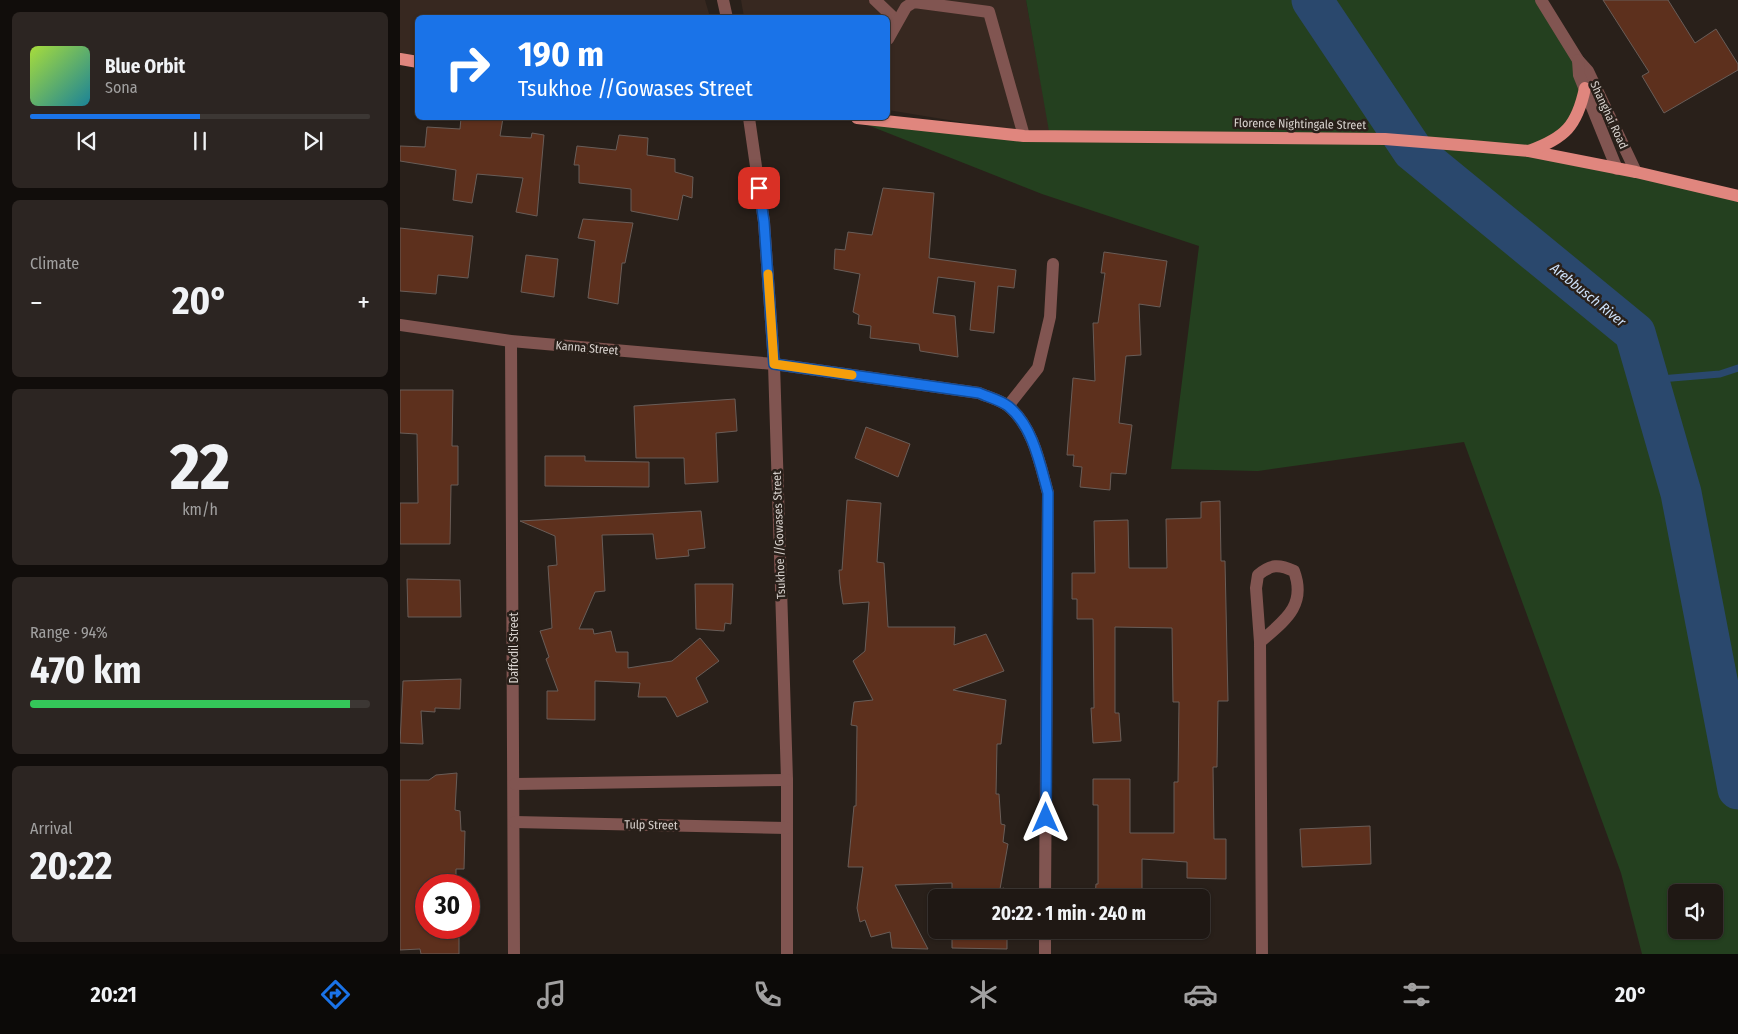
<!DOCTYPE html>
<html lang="en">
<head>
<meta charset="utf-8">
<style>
	body { margin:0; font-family:"Fira Sans Condensed",sans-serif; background:#2c2522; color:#f1f3f6; height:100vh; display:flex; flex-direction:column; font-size:19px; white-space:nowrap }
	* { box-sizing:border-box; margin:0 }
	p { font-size:16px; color:#a1a0a0 }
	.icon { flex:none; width:28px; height:28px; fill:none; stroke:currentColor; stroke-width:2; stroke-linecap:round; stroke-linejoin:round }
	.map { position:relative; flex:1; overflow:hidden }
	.side { display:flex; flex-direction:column; gap:12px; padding:12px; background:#110d0b; width:400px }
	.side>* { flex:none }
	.guide { position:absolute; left:15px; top:15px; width:475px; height:105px; border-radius:8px; box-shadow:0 1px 4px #0004,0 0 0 1px #3c3734; background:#1a73e8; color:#fff; overflow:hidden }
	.tools { position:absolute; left:1268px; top:884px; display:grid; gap:10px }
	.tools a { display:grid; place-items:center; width:55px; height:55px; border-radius:8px; background:#1f1814; box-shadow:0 1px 4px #0004,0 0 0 1px #3c3734; font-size:25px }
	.speed { position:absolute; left:15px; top:874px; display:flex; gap:10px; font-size:25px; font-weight:700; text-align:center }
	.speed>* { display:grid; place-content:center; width:65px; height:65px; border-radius:50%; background:#1f1814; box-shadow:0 1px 4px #0004,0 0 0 1px #3c3734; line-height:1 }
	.speed .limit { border:8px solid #d22; background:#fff; color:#111 }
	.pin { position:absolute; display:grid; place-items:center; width:42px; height:42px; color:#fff; margin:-21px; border-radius:10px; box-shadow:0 2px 8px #0006 }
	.me { position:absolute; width:55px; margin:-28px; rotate:0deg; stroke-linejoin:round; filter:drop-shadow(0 0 4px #0008) }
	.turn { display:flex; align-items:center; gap:18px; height:105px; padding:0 20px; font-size:22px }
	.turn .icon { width:65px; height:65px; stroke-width:2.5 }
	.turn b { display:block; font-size:35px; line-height:42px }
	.big { font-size:38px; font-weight:700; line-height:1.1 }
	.side .card { flex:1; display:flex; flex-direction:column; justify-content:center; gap:8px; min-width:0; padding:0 18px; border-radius:8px; background:#2c2522 }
	.side .dial { align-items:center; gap:0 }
	.dial b { font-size:65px; line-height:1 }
	.song { display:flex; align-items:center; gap:15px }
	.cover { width:60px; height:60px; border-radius:8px; background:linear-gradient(135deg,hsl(80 70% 55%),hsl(190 70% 35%)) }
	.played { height:5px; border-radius:2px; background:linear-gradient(90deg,#1a73e8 50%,#3c3734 50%) }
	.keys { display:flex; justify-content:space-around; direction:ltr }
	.heat { display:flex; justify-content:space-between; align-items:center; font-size:28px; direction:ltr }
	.charge { height:8px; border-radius:4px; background:linear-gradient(90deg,#34c759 94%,#3c3734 0) }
	.trip { position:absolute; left:528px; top:889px; width:282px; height:50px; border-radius:8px; background:#1f1814; box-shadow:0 1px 4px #0004,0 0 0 1px #3c3734; font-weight:700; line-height:50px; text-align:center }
	.menu { display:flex; height:80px; justify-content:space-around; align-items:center; background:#0c0a08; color:#a1a0a0 }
	.menu .icon { width:35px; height:35px }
	.menu .selected { color:#1a73e8 }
	.menu b { font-size:22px; color:#f1f3f6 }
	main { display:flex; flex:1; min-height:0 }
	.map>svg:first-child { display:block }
	.built { fill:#372820 }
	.green { fill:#24401f; fill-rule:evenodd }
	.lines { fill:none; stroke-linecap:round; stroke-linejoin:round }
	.stream { stroke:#2a486d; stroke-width:7 }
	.river { stroke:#2a486d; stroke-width:41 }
	.building { fill:#5d301d; stroke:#695d58 }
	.minor { stroke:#815551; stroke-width:12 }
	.major { stroke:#e0867e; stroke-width:12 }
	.route-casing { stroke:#114b97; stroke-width:12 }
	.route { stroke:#1a73e8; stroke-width:9 }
	.slow { stroke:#f59e0b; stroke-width:9 }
	.labels { text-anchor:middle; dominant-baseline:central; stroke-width:5; stroke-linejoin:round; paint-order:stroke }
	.street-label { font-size:12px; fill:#d8d2ce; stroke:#29201a }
	.water-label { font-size:14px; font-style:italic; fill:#cee2fb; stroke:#29201a }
</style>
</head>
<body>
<main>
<section class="side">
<div class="card">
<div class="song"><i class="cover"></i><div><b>Blue Orbit</b><p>Sona</p></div></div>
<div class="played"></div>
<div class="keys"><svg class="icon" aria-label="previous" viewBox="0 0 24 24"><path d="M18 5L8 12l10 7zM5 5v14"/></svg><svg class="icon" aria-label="pause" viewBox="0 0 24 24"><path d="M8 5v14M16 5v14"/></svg><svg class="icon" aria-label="next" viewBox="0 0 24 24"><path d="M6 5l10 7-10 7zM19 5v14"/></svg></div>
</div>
<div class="card"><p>Climate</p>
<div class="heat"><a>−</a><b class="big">20°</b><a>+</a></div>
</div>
<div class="card dial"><b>22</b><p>km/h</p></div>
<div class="card"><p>Range · 94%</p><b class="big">470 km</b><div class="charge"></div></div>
<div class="card"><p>Arrival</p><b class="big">20:22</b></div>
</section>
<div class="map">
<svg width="1338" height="954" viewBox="0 0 1338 954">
	<rect width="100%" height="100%" fill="#29201a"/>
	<g class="built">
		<polygon points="0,0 305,0 310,17 18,18 17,55 0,54"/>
		<polygon points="341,0 626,0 651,137 488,110 488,18 344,17"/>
	</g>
	<path class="green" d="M626,0H1140L1178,60L1185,88L1174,121L1130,151L1338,196V954H1242L1221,873L1064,442L858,471L771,469L799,246L642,194L450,118L650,137ZM1276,892H1314V930H1276Z"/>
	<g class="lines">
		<polyline class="stream" points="1248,380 1320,374 1338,368"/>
		<polyline class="river" points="912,0 1013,151 1235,333 1281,493 1338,789"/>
	</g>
	<g class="building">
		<polygon points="1203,0 1268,0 1295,43 1316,29 1338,64 1338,70 1264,113 1242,76 1249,72"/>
		<polygon points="61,118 103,118 100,136 131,138 132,133 144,135 137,216 116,212 123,178 77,174 72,203 53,200 56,170 0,161 0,146 25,147 27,127 60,129"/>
		<polygon points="219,135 248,138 247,155 275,159 275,172 293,177 292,198 283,195 278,220 231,211 231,189 179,183 179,165 174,165 177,146 216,150"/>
		<polygon points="483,188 534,193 529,258 616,270 614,288 598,286 594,333 570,330 575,282 538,277 533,313 555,316 558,357 520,351 519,344 470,338 471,326 458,324 459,315 453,312 460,274 434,269 435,249 445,250 448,232 472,235"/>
		<polygon points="183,219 233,223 225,263 222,263 218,304 188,298 195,241 178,238"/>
		<polygon points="0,228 73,236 68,278 38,275 36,294 0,291"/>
		<polygon points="704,252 767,261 760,307 739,304 741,355 726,356 719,423 732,425 726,474 711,473 710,490 680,487 682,467 673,466 674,455 667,455 673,378 695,381 693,323 698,323 705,273 701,273"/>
		<polygon points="126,255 158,259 154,297 121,292"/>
		<polygon points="0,390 53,390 52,446 58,446 58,485 51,485 50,544 0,544 0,503 18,503 17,434 0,433"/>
		<polygon points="335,399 337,431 316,433 318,482 285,484 284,458 236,458 234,406"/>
		<polygon points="466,427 510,444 498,477 455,458"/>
		<polygon points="145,456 185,456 185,461 249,462 249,487 145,486"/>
		<polygon points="447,500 481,503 477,562 484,563 488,627 555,627 554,645 586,634 604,671 553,690 606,700 601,744 597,744 596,794 599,794 601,824 605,825 603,842 608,844 600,889 604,888 604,898 552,898 552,883 495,885 528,949 492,948 490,932 471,937 465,920 460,922 457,908 463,867 448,867 454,806 456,806 457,726 451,725 454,702 473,700 453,661 465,651 469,602 443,604 440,584 439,570 442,570"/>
		<polygon points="820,501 821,561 825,561 828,701 818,701 817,767 813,767 814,839 826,839 826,879 787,878 787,862 742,859 742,898 695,898 696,884 698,884 698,805 693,805 693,779 730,779 730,833 774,833 774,782 778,782 779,702 773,702 772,628 715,627 715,713 719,713 721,741 693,743 691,708 694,708 693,619 677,619 677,599 672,599 672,573 695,573 694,521 728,520 729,568 767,568 766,519 801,518 801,502"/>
		<polygon points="301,511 305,548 288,550 289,556 256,559 253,534 202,535 205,591 195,592 179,629 193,629 194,634 211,631 216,652 228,652 228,668 272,661 300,638 319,661 296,678 308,702 277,717 266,697 238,697 240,683 195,681 195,720 147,719 147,691 158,691 146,659 149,657 140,631 152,628 148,566 157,565 155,536 120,521"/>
		<polygon points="7,579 60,580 61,617 8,617"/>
		<polygon points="295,584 333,584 331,624 325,623 324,631 296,629"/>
		<polygon points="61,679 60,709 35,708 35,712 21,711 23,744 0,743 3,681"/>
		<polygon points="57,773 55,810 60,811 61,831 65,831 64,869 56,869 56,885 26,885 26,931 59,930 59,954 21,954 20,949 0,950 0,780 29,780 36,775"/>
		<polygon points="970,826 971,864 902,867 900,829"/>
		<polygon points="552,930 607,930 607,949 552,948"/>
		<polygon points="695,930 736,930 736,937 695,936"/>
	</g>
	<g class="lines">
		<g class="minor">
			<polyline points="323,0 327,18"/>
			<polyline points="475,0 497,21"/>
			<polyline points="1141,0 1178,60 1188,71 1236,172"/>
			<polyline points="488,39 506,7 514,2 589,12 624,136"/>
			<polyline points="1178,60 1179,75 1217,169"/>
			<polyline points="349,118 364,222 374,364 387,780 387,954"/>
			<path d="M0,325L111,341L374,364L579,393C588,397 600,400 608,406C633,426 640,464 648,493L645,898"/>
			<polyline points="111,341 114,954"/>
			<polyline points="608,406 638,368 650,317 653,264"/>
			<path d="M860,642C884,621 907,606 894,571C879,564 871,564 858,575L856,588L860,642L862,954"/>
			<polyline points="115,784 387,780"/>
			<polyline points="115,822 387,828"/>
			<polyline points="645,954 645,930"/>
		</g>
		<g class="major">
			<polyline points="0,59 18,62"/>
			<polyline points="457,118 624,136 985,139 1072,146 1129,151 1236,172 1338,196"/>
			<path d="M1129,151C1165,138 1177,126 1185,88"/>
		</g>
	</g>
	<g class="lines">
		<defs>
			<path id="route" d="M359,188L364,222L374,364L579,393C588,397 600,400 608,406C633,426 640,464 648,493L646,818"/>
		</defs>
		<use href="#route" class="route-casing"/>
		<use href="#route" class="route"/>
		<polyline class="slow" points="368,274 374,364 452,375"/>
	</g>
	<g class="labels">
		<g class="street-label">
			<text transform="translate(1209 115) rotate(65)">Shanghai Road</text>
			<text transform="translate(900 124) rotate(1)">Florence Nightingale Street</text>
			<text transform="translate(187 348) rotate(5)">Kanna Street</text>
			<text transform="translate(379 535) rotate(-92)">Tsukhoe //Gowases Street</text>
			<text transform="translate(114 648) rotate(-90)">Daffodil Street</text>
			<text transform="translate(251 825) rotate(1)">Tulp Street</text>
		</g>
		<g class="water-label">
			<text transform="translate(1188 295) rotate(39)">Arebbusch River</text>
		</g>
	</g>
</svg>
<div class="tools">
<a><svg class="icon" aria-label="sound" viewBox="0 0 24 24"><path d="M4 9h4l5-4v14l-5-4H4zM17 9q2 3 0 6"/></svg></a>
</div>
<div class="speed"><div class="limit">30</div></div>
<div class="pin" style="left:359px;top:188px;background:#d93025"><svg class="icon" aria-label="arrive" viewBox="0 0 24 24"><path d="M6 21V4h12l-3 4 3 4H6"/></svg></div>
<svg class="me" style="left:646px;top:818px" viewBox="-20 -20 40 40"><path d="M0-17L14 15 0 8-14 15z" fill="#1a73e8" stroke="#fff" stroke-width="4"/></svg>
<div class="trip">20:22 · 1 min · 240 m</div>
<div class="guide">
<div class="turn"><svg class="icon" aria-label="right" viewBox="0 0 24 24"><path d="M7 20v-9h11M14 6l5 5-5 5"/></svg><div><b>190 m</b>Tsukhoe //Gowases Street</div></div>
</div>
</div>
</main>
<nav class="menu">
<b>20:21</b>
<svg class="icon selected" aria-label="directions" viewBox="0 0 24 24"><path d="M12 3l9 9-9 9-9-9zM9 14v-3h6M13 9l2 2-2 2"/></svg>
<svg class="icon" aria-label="music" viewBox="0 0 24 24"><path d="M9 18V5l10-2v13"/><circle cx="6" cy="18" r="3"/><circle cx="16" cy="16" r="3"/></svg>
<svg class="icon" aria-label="phone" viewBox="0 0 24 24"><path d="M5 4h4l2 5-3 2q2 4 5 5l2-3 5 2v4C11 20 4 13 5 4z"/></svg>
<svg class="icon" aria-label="climate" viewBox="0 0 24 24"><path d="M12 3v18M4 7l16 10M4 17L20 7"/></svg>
<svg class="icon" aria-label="car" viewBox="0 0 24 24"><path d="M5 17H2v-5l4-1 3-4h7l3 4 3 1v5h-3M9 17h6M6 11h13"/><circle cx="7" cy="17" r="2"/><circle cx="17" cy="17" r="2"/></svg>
<svg class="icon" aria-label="filters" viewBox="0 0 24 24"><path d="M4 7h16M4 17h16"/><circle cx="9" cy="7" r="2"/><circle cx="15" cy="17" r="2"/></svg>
<b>20°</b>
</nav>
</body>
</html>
